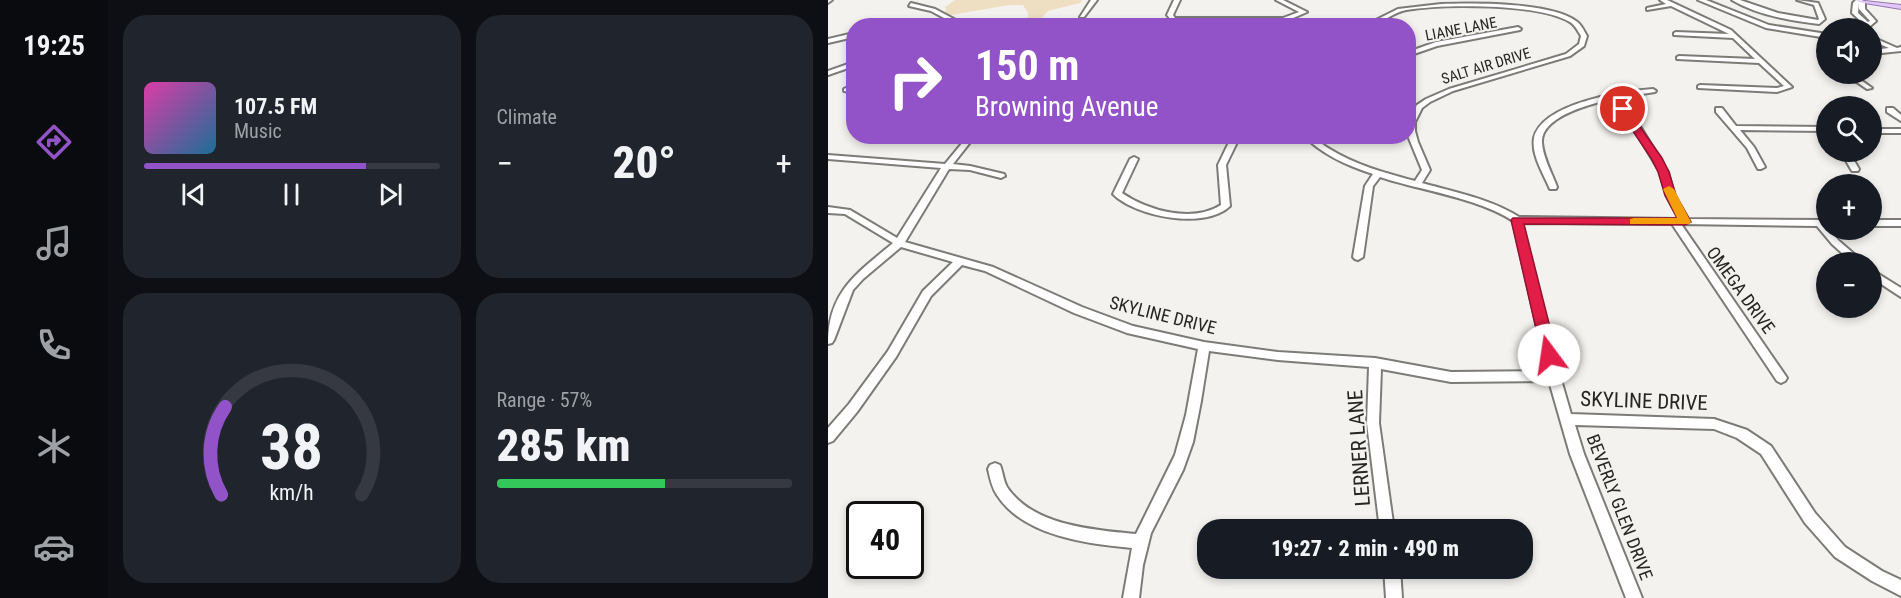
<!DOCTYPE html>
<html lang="en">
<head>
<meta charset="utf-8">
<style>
	body { margin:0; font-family:"Roboto Condensed",sans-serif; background:#20242c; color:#f1f3f6; height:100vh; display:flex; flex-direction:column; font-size:22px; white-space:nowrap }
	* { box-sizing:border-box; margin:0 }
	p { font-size:20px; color:#9ea1a6 }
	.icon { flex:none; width:33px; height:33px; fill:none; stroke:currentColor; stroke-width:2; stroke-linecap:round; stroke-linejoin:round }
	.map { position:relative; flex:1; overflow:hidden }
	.panel { display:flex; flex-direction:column; gap:15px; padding:15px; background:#0d0f14; width:720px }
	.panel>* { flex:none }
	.guide { position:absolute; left:18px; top:18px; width:570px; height:126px; border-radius:24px; box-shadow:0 3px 9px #0003; background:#9353c8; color:#fff; overflow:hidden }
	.fabs { position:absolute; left:988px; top:18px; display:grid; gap:12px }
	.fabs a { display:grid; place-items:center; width:66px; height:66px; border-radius:50%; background:#171b24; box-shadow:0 3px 9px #0003; font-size:30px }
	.speed { position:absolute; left:18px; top:501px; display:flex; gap:12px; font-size:30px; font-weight:700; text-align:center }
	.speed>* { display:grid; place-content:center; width:78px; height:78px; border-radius:50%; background:#171b24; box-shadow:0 3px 9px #0003; line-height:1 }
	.speed .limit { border:3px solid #111; border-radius:9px; background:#fff; color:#111 }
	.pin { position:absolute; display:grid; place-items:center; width:51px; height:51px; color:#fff; margin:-26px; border:3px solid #fff; border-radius:50%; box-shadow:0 2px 6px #0007 }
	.me { position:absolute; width:66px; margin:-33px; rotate:346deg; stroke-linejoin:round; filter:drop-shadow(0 0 4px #0008) }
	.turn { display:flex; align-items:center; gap:21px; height:126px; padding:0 30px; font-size:27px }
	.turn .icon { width:78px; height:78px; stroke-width:2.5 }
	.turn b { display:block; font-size:42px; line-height:51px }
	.big { font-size:45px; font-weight:800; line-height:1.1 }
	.panel .tile { flex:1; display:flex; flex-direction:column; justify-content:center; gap:9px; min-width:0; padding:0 21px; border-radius:24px; background:#20242c }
	.panel .dial { align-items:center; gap:0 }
	.dial svg { height:156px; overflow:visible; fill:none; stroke:#363941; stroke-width:7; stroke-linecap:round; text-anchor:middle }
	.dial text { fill:#f1f3f6; stroke:none }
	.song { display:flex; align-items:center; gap:18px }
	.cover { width:72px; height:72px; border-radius:9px; background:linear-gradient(135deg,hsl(320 70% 55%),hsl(200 70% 35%)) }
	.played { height:6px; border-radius:3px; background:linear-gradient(90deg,#9353c8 75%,#363941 75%) }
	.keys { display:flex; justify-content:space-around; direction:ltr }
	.heat { display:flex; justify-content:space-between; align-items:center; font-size:33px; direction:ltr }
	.charge { height:9px; border-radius:4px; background:linear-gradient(90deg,#34c759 57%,#363941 0) }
	.panel .tiles { flex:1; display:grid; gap:15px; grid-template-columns:repeat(2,1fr) }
	.trip { position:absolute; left:369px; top:519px; width:336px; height:60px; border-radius:24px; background:#171b24; box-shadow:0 3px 9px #0003; font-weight:800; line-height:60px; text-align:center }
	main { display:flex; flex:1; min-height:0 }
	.dock { display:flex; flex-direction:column; width:108px; justify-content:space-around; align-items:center; background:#090b0e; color:#9ea1a6 }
	.dock .icon { width:42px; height:42px }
	.dock .active { color:#9353c8 }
	.dock b { font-size:27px; color:#f1f3f6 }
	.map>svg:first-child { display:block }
	.green { fill:#eedfc2 }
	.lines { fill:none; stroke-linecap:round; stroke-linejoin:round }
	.minor-casing { stroke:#7d7b77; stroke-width:4 }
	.major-casing { stroke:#9477af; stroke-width:2 }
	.minor { fill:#fff; fill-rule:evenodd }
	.major { fill:#e2c7fc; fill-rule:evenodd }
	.route { fill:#e11d48; stroke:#92132f; stroke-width:1.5 }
	.slow { fill:#f59e0b }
	.labels { text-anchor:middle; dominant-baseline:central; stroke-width:4.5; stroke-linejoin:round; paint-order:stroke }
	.far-street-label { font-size:15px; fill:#272625; stroke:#f4f2ee }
	.street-label { font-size:18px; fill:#272625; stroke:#f4f2ee }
	.near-street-label { font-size:21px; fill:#272625; stroke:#f4f2ee }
</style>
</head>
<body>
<main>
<nav class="dock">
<b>19:25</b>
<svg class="icon active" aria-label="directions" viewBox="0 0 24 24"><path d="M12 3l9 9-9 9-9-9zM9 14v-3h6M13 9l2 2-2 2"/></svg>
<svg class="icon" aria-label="music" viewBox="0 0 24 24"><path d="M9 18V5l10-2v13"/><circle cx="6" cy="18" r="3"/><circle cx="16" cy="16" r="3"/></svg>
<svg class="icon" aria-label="phone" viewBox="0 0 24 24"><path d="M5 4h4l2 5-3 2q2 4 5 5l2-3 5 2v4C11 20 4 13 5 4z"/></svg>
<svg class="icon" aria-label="climate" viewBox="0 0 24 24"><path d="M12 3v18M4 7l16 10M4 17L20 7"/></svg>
<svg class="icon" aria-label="car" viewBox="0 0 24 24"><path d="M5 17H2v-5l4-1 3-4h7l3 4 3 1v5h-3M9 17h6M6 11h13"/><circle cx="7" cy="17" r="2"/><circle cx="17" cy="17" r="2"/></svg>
</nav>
<section class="panel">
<div class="tiles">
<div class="tile">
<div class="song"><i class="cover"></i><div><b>107.5 FM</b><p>Music</p></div></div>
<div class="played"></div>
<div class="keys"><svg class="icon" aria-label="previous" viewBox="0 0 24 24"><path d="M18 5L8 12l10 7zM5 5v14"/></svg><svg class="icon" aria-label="pause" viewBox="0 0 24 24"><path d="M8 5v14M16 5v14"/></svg><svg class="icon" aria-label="next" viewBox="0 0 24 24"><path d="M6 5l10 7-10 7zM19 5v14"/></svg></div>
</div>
<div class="tile"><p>Climate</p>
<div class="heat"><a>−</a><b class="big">20°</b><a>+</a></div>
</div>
<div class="tile dial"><svg viewBox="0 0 100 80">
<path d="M14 69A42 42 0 1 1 86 69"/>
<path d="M14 69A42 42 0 0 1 16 24" stroke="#9353c8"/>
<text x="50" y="56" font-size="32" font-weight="700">38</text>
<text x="50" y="72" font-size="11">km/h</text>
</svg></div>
<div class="tile"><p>Range · 57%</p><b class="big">285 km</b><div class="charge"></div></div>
</div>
</section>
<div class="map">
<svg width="1073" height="598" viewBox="0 0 1073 598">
	<rect width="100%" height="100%" fill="#f4f2ee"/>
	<polygon class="green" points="127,0 254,0 252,3 220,11 207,25 181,26 200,17 200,13 195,5 181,5 123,15 116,13 118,11 117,7"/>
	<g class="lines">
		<defs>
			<g id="minor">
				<polygon points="0,0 4,0 0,3"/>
				<polygon points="263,0 269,0 256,17 252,17"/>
				<polygon points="346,0 352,0 345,15 347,18 455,18 471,12 448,0 455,0 479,12 456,22 345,22 339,15"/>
				<polygon points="832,0 839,0 903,30 964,87 949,92 870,88 870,86 872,85 949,88 956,86 931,63 849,59 849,57 851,56 927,59 905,38 846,35 846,33 848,32 901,34 843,6 819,10 819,8 838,4"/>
				<polygon points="870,0 878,0 941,25 999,34 999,38 938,28"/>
				<path d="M904,0H912L950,13L990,20L991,19L986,5L969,0L990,3L997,19L991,24C963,21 929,15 904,0Z"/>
				<path d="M1028,0H1034L1037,3V9L1048,21L1040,28H1034L1037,25L1024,13L1025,3ZM1031,3V9L1042,21L1040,22L1030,13Z"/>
				<polygon points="83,3 107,9 139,26 131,26 103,11 81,6"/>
				<path d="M613,4C644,3 723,2 748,21C753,24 756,31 759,36L756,46L742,56L625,91L602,102L594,108L587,122V131L590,142L602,170L594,183C626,192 663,199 691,217L851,219L838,195L832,172L797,114L775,101C757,106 712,118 714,143C715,158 724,173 729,187L728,189H722L721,187C715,173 703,154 706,138C714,103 795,91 825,89L828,91L827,92L782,99L804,113L840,172L846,195L860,219L999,220V230H1002L1010,240L1033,260L1035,262H1024L1004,244L989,226L853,224L957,375L959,378L957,381L953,383L949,381L844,224L694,223L732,376L743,414L886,419L919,430L943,446L987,513L1017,547L1054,571L1073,580V596L1044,581L1007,557L977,523L933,454L909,438L886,429L747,425L756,454L814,598H798L742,454L721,381L623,382L553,369L551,423L566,530H552L539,423L541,367L450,360L381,351L373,401L365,442L355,470L323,533L315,565L311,598H295L304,548C260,544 195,536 169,495C164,488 162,478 160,469L162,465L167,463L172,465C175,472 175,480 179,487C205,526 266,530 308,534L347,455L358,415L370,349L299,333L246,313L157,271L134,265L103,296L68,357L29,412L5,441L0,443V428L21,404L60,351L95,291L125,262L73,247L35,279L25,290L6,340L4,343L0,344C0,292 28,274 65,243L17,214L0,213V207L22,210L69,238L113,168L0,159V155L117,164L140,136H147L125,164L142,166L176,174L177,176L173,178L142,170L121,169L77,242L165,267L254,307L305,326L376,342L450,352L547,358L623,372L719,371L685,221C651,198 591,190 552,177L545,186L535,257L530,260L527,259L525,257L537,186L545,174C520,166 495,155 476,136C488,136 490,142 500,148C527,165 557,173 587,181L594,170L580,136V119L589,105L598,99L621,89L738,54L751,44L753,36C750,31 747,25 742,22C711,3 614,4 578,10C563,13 551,26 536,26L570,9Z"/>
				<polygon points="690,27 693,29 692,30 609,46 580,56 580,52 608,42"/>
				<polygon points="26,33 26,37 0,43 0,39"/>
				<polygon points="1044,37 1069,48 1073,47 1073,51 1044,54 1044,50 1061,48 1044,41"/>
				<polygon points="996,51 999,53 999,60 993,53"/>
				<polygon points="26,62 26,66 0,75 0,71"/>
				<polygon points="1017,74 1024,74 1044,88 1039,89"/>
				<polygon points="18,88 26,89 26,93 16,91 16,89"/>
				<polygon points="888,108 894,108 908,126 999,127 999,131 912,130 926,147 937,167 933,169 930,169 919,148 888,112"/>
				<polygon points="1059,108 1065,108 1073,115 1073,121 1059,112"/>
				<rect x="1044" y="129" width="29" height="4"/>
				<path d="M404,136H412L398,165L402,206C377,230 308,217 285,194L302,159L306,157L310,159L294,193C320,211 365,223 393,205L390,165Z"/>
				<polygon points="1013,152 1021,152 1031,169 1030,171 1024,171"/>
				<rect x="1044" y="220" width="29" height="6"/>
				<polygon points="1044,270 1073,288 1073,297 1044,278"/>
				<polygon points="556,568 572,568 574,598 558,598"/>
			</g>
			<polygon id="major" points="1028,0 1073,5 1073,9 1031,2"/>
		</defs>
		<use href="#minor" class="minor-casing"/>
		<use href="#major" class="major-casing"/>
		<use href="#minor" class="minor"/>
		<use href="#major" class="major"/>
	</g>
	<polygon class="route" points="795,106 798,107 834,158 841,172 848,195 863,222 857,225 696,224 729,355 726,359 716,359 714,355 683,220 685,218 849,218 837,195 830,172 823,158 790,109"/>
	<polygon class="slow" points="841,186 846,189 863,222 861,224 802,224 802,219 806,218 849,218 835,189"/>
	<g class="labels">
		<g class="far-street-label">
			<text transform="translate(633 29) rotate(-11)">LIANE LANE</text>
			<text transform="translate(658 66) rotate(-17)">SALT AIR DRIVE</text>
		</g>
		<g class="street-label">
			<text transform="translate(913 290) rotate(54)">OMEGA DRIVE</text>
			<text transform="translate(335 315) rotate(14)">SKYLINE DRIVE</text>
			<text transform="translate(792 507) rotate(69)">BEVERLY GLEN DRIVE</text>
		</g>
		<g class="near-street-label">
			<text transform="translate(816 401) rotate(2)">SKYLINE DRIVE</text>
			<text transform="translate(531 448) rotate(-94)">LERNER LANE</text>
		</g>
	</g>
</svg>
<div class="fabs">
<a><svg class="icon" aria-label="sound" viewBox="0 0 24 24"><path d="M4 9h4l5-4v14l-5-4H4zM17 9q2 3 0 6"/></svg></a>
<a><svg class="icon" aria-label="search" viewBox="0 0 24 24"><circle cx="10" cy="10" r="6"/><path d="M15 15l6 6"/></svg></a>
<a>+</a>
<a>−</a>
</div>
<div class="speed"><div class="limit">40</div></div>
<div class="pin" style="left:795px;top:109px;background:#d93025"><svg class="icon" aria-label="arrive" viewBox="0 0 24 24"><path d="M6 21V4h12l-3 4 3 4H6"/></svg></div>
<svg class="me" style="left:721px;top:355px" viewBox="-20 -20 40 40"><circle r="19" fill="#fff"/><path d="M0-13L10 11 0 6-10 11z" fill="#e11d48"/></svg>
<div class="trip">19:27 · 2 min · 490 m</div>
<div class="guide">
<div class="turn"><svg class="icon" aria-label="right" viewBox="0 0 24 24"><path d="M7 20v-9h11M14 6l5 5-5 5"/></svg><div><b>150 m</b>Browning Avenue</div></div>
</div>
</div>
</main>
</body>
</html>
